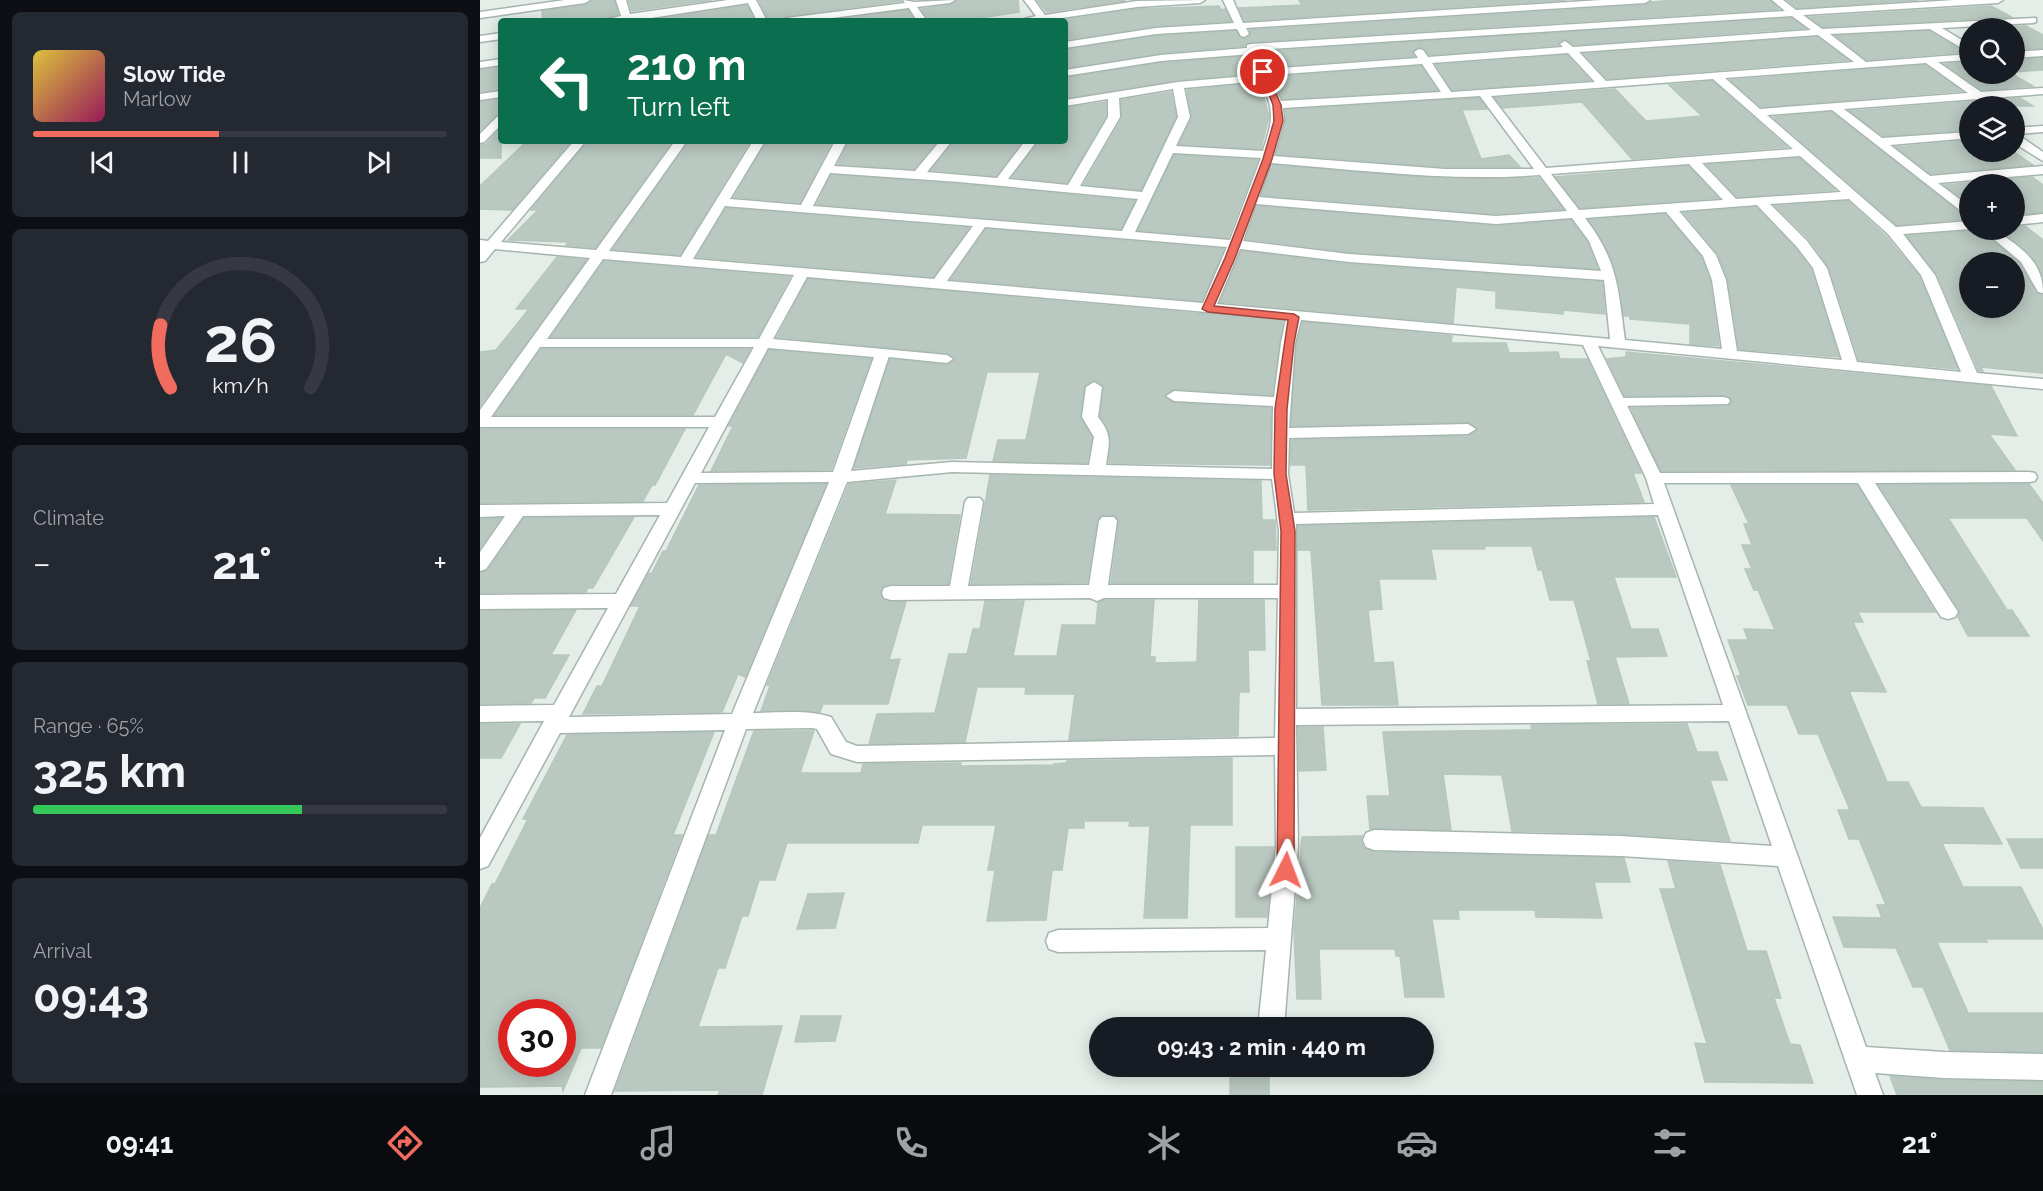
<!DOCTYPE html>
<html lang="en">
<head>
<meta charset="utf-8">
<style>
	body { margin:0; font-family:Raleway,sans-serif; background:#242831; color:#f1f3f6; height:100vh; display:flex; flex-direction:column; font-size:22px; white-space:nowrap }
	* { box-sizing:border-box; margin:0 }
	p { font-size:20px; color:#9ea1a6 }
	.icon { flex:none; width:33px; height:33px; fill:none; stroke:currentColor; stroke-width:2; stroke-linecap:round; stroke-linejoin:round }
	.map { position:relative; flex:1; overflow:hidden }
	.panel { display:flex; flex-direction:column; gap:12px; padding:12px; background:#0d0f14; width:480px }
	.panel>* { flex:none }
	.top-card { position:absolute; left:18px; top:18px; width:570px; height:126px; border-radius:6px; box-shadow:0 3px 15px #0003; background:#0b6e4f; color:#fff; overflow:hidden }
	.tools { position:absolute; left:1479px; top:18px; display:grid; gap:12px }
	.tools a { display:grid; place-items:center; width:66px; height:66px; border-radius:50%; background:#171b24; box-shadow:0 3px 15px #0003; font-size:30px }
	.speed { position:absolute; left:18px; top:999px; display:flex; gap:12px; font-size:30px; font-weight:700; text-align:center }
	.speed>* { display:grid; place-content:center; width:78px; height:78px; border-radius:50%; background:#171b24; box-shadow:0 3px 15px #0003; line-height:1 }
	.speed .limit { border:9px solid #d22; background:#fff; color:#111 }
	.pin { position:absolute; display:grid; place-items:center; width:51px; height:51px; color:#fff; margin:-26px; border:3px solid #fff; border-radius:50%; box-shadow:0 2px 6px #0007 }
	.me { position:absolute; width:66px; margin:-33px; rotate:3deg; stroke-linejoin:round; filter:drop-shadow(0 0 4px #0008) }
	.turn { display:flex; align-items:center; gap:21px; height:126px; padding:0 30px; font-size:27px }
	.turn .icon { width:78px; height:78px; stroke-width:2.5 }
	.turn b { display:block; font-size:42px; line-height:51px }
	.big { font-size:45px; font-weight:700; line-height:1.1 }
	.panel .card { flex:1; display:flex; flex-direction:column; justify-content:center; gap:9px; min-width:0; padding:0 21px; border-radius:9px; background:#242831 }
	.panel .dial { align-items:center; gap:0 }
	.dial svg { height:156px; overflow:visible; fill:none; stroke:#363941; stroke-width:7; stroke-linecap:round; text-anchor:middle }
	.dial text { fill:#f1f3f6; stroke:none }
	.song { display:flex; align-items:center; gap:18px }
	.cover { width:72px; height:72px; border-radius:9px; background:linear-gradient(135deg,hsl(50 70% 55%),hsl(330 70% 35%)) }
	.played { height:6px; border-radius:3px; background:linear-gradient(90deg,#f16c5e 45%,#363941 45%) }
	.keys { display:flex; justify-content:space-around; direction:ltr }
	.heat { display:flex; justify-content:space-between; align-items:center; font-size:33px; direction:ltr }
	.charge { height:9px; border-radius:4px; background:linear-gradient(90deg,#34c759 65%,#363941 0) }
	.trip { position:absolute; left:609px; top:1017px; width:345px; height:60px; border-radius:30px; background:#171b24; box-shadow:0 3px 15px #0003; font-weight:700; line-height:60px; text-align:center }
	.tab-bar { display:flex; height:96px; justify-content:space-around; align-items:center; background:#090b0e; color:#9ea1a6 }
	.tab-bar .icon { width:42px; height:42px }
	.tab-bar .selected { color:#f16c5e }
	.tab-bar b { font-size:27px; color:#f1f3f6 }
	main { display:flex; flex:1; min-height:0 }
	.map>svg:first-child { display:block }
	.building { fill:#b9c8c0; stroke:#b6c7bd; stroke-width:1.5; fill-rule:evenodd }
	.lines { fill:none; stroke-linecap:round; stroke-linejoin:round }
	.lane-casing { stroke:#a6b5ae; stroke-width:3 }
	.street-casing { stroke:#a6b5ae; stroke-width:3 }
	.lane { fill:#fff; fill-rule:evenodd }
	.street { fill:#fff; fill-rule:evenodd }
	.route { fill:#f16c5e; stroke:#9d463d; stroke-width:1.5 }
</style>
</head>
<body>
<main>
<section class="panel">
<div class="card">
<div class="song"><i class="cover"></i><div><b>Slow Tide</b><p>Marlow</p></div></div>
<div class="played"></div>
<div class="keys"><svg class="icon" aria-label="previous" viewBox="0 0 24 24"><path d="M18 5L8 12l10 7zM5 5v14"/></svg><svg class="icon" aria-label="pause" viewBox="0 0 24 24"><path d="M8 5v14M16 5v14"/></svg><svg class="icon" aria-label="next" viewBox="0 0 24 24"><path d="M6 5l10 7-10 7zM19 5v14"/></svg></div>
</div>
<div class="card dial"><svg viewBox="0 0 100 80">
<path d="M14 69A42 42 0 1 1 86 69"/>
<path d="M14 69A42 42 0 0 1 9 37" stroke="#f16c5e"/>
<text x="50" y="56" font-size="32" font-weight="700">26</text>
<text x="50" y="72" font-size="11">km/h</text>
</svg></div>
<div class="card"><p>Climate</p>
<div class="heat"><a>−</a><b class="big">21°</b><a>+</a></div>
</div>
<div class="card"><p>Range · 65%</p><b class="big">325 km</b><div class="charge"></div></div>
<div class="card"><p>Arrival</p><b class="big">09:43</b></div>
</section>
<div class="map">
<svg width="1563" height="1095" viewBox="0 0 1563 1095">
	<rect width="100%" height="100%" fill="#e4ede8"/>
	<g class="building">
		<polygon points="112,0 134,0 138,14 117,21 63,21 62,11 105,5"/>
		<polygon points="148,0 232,0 152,11"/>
		<polygon points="279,0 421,0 421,1 307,16 300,21 289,21"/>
		<polygon points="477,0 538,0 539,12 481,21 449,21 441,9 470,5"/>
		<polygon points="557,0 645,0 645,1 567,12"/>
		<polygon points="819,0 1086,0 764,21 759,8 822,5"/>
		<polygon points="1198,0 1290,0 1299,9 771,42 765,46 681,53 585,68 585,50 676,36 756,31 763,39 771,35 770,30 1165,5 1171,2"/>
		<polygon points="1307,0 1438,0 1317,8"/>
		<polygon points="267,5 274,21 167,21"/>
		<polygon points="739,6 741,10 745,9 751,21 676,26 585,40 585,21 577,21 657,9"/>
		<polygon points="1511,6 1531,17 1343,27 1329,17"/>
		<polygon points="428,10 434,21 346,21"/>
		<polygon points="1311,18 1325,28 1094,45 1085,39 1079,42 1078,45 949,55 945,49 940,47 932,52 934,56 787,67 785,61 780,59 772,63 776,73 698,80 585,98 585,78 681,63 772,56 778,52"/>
		<polygon points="1546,26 1563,35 1563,48 1534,50 1534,28 1494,28"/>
		<polygon points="1449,31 1484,52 1387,60 1356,36"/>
		<polygon points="1337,37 1368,60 1127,79 1104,54"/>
		<polygon points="1087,55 1110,80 972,90 956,65"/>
		<polygon points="1563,58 1563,70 1534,72 1534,60"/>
		<polygon points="1490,62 1490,74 1532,74 1553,86 1502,90 1465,64"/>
		<polygon points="1445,65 1482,91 1281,107 1250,80"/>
		<polygon points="941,66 957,90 802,99 792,77"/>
		<polygon points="21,67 21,89 0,92 0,70"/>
		<polygon points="1232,81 1307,147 1152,159 1102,102 1023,108 1015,98 1135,89 1166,121 1222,116 1189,85"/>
		<polygon points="780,83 789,116 781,149 699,144 712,118 707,90"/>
		<polygon points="691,92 696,117 661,190 604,184 642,118 641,100"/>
		<polygon points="999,98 1007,109 982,110 1001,159 1029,155 1040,167 965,167 797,154 806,122 805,110"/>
		<polygon points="1540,98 1553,106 1490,106 1490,130 1403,136 1370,111"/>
		<polygon points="21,99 21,111 0,131 0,102"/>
		<polygon points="626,102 626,116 587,183 532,177 559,141 585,141 585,108"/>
		<polygon points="1351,112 1488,219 1417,225 1293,117"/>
		<polygon points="21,128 21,158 0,158 0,145 6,144"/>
		<polygon points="1490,140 1490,152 1534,152 1553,165 1451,174 1416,147"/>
		<polygon points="47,141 91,141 32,210 0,209 0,186"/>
		<polygon points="108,141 192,141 115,248 86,245 89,242 28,240 58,210 51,210"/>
		<polygon points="209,141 270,141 200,255 133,249"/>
		<polygon points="287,141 352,141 320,203 254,197"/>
		<polygon points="369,141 441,141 456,142 434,169 358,164"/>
		<polygon points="475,141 542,141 516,176 451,170"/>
		<polygon points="694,155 778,160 748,238 658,230"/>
		<polygon points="1319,158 1355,190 1257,197 1227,165"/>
		<polygon points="793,165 959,178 1059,178 1083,209 1016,214 782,195"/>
		<polygon points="1208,166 1238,198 1100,208 1076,177"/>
		<polygon points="351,175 479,184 655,201 641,229 337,204"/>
		<polygon points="1552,177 1563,185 1563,212 1534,215 1534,184 1490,184 1490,204 1464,185"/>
		<polygon points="1368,201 1406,236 1439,276 1478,369 1379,360 1349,267 1329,239 1295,206"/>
		<polygon points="778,206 1016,226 1091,220 1107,242 1118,269 869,252 766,239"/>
		<polygon points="1276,207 1315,248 1331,269 1359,357 1259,349 1248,280 1238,254 1204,213"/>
		<polygon points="246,208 489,228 453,277 217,257"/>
		<polygon points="1185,214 1221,257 1230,281 1239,346 1210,344 1210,324 1150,319 1150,316 1144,316 1132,261 1109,220"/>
		<polygon points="1545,226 1563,240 1563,277 1550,254 1519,230 1534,230 1534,227"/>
		<polygon points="506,229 744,249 722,301 471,279"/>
		<path d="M1501,230L1539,263L1556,293L1563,295V373L1501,367L1503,371H1499L1457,274L1427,236ZM1490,262H1534V308H1490Z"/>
		<polygon points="761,251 869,264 1122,282 1125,314 1083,310 1083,314 1016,308 1016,291 976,287 973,323 740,302"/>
		<polygon points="77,257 106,260 0,406 0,352 16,350 49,309 36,309"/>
		<polygon points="124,261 310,277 278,337 71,337"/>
		<polygon points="328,279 803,321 792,395 694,389 684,395 694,403 791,408 790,465 629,463 630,434 620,416 624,387 615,380 604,387 600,417 612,437 607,463 513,461 518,440 546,440 560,372 507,372 486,458 427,460 426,464 374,468 410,359 467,365 475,358 467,353 297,337"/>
		<polygon points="823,322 972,336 971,343 1026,343 1029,353 1078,352 1080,359 1107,359 1161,473 1153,473 1164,502 828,510 826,465 810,465 811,440 988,436 998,428 988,422 811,426 817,343"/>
		<polygon points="61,349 270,349 263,363 246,354 213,415 15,415"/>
		<polygon points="289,350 391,359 351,470 231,471 253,426 249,426"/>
		<polygon points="1146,352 1511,386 1537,436 1509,434 1535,470 1181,471 1151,408 1248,406 1252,400 1243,395 1145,396 1127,359 1146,357"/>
		<polygon points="0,429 205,429 175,485 172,485 163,501 0,503"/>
		<polygon points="510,475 781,481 782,520 795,520 796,550 773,550 773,583 631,583 639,521 634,515 622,515 617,521 607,583 491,584"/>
		<polygon points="416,480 405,514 480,515 468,584 410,584 403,586 400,592 403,600 426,602 409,660 420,659 408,704 343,704 340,712 281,711 290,686 287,685 369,484"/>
		<polygon points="346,484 265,677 258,674 242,712 103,714 117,686 122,686 160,606 151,606 169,573 172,573 183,551 186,551 219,485"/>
		<polygon points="1549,484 1563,503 1563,541 1547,518 1468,518 1527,610 1532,610 1549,636 1488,636 1478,617 1480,611 1399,485"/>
		<polygon points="1251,485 1377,485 1455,612 1378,612 1383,622 1373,622 1406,692 1369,691 1407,782 1428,782 1441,807 1503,808 1522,844 1462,843 1483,887 1541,887 1563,930 1563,939 1505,939 1507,942 1457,942 1488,1013 1563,1013 1563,1052 1470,1050 1443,987 1433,987 1416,948 1364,947 1353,917 1402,918 1397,905 1406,905 1379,839 1369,839 1358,810 1370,810 1338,734 1319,734 1307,705 1268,705 1257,676 1261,676 1248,640 1268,640 1264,629 1295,630 1278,590 1274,590 1265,569 1272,569 1262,545 1272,545 1264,524 1269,524"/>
		<polygon points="154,517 113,588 108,588 106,592 0,593 0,573 8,570 44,518"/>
		<polygon points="1174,517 1196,577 1134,577 1151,629 1178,629 1187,656 1135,657 1149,704 1118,704 1107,661 1111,661 1094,600 1070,600 1062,570 1058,570 1052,546 1004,546 1005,549 951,549 956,579 899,579 902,609 888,610 894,663 913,662 918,705 842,705 831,550 818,550 818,526"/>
		<polygon points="21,518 0,548 0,519"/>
		<polygon points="624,600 674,600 670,657 675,657 675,663 717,662 719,600 784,600 785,650 768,650 769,692 759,692 758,736 589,740 595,694 545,694 546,687 497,687 485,742 389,744 397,714 455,713 469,654 487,654 493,629 500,629 505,601 544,601 533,656 577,656 582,625 616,625 618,603"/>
		<polygon points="96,610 71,655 89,655 65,698 54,698 51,703 0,704 0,611"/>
		<polygon points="0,724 40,724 21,758 0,758"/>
		<polygon points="1207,724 1217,752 1237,752 1247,780 1230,780 1250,841 1141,834 1032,831 1022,775 963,774 971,830 890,829 887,796 910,796 903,732 1052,730 1051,725"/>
		<polygon points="818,727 843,727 846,770 819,771"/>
		<polygon points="274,731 334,731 320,773 381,773 383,764 481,763 480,766 574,765 574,764 587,763 587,761 752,758 752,825 710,825 707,918 664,918 670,826 649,826 650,821 604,821 604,828 588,828 582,870 572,870 566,920 507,921 515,870 508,870 516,825 442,825 438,843 307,843 295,880 279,880 268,916 262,916 245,968 238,968 218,1027 302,1026 282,1095 238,1095 240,1090 135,1091 229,835 236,835"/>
		<path d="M234,732L193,835H202L121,1048H101L83,1091L82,1086L0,1087V908L12,884H15L48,819H43L87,735ZM32,1012H82V1064H32Z"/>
		<polygon points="882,836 881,841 884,848 894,852 1144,858 1150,882 1114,882 1122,918 1056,917 1055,910 978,910 979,919 952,919 964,997 925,997 920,956 916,956 915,949 839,949 841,999 817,999 814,931 822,837"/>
		<polygon points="1527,839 1563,839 1563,868 1541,868"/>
		<polygon points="756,847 794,847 787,917 756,917"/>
		<polygon points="1188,861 1240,865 1267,951 1286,951 1301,998 1294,998 1310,1044 1320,1045 1333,1083 1225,1082 1215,1043 1227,1044 1180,889 1196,889"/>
		<polygon points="364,893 355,928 317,929 328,894"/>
		<polygon points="321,1016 361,1016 355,1041 315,1042"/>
		<rect x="750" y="1066" width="39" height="29"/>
		<polygon points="1410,1076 1464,1080 1563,1082 1563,1095 1417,1095"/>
	</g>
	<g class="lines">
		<defs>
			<g id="lane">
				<polygon points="403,349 467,355 473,359 467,363 399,356 397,353 399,350"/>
				<polygon points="1243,397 1248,398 1250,401 1248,404 1137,406 1130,402 1137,398"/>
			</g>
			<g id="street">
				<polygon points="85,0 110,0 105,3 0,18 0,12"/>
				<polygon points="136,0 146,0 150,14 248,0 276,0 287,21 277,21 268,3 152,21 119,21 141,16"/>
				<polygon points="423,0 434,2 475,0 470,3 437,7 447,21 437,21 429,8 329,21 302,21 307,18 425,3"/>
				<polygon points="544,0 554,0 565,15 657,1 725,0 720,3 657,7 561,21 537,21 556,16"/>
				<polygon points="743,0 753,0 763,23 1121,0 1170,0 1165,3 766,28 769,34 764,37 761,36 757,29 676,34 585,48 585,42 676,28 754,23"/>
				<path d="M1292,0H1303L1316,10L1474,0H1523L1518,3L1323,15L1342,29L1556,18V22L1553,23L1462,28L1490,45V53L1450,29L1350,34L1386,62L1490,54V60L1458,62L1501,92L1563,88V94L1364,109L1402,138L1490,132V138L1410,145L1450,176L1563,166V174L1458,183L1490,207V218L1352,110L1287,115L1416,227L1490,221V229L1423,234L1455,275L1497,373L1563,379V389L1118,346L1180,473L1549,472L1555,473L1557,477L1555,481L1549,482L1395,483L1478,612L1475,617L1468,619L1461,617L1378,483H1184L1386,1047L1464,1052L1563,1054V1080L1464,1078L1395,1073L1403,1095H1377L1298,866L1141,856L894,850L886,847L883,840L886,833L894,830L1141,836L1292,846L1249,721L816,725L818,847L804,1028H778L786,950L578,952L569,949L566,941L569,933L578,930L788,928L796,847L795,755L377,762L351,754L337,729L332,728L266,729L131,1095H105L245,730L80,733L8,866L0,869V838L64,721L0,722V706L74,705L128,608L0,609V595L136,594L180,515L43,516L6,569L0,571V552L25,516L0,517V505L187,503L229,427H0V410L110,258L15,249L5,261L0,262V240L8,241L94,141H106L21,242L116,250L195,141H207L129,251L201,257L273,141H285L250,199L321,205L355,141H367L354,166L435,171L460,141H472L447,172L517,178L545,141H557L528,179L588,185L628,117V99L585,106V100L698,82L779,75L774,64L779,61L783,62L786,69L938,58L934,52L939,49L943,50L948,57L1083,47L1080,44L1085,41L1093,47L1331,30L1312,16L776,50V53L772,54L681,61L585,76V70L681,55L767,48V45L771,44L1305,11ZM1338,35L1374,62L1126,81L1099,52ZM1088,53L1115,82L971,92L952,63ZM1446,63L1488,93L1280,109L1245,78ZM942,64L961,92L801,101L789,75ZM1233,79L1313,149L1066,168L1011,96ZM781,81C795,113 793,118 783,151L696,146L710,117L704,88ZM693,89L698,117L662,192L600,186L640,117L639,98ZM1000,96L1054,169H965L794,156L804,121L803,108ZM693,153L781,158L750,240L655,232ZM1320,156L1361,192L1256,199L1222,163ZM791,163C880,170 970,182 1060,175L1087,211L1016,216L779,197ZM1209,164L1243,200L1099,210L1071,174ZM350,173L479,182L658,199L642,231L333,206ZM1369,199L1408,234L1441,275L1481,372L1377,362L1347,268L1327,241L1290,204ZM776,204L1016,224L1092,218L1109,241L1121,271L869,254L763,241ZM1277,205L1317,247L1333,268L1362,360L1257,351L1246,280L1236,255L1199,211ZM245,206L493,226L454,279L213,259ZM1186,212L1223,256L1232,280L1242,349L1145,340C1138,288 1138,261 1105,218ZM505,227L747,247L723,303L467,281ZM760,249L869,262L1124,280L1130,339L737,304ZM123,259L314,275L279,339H67ZM327,277L806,319L801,343L794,397L694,391L686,396L694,401L793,406L792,469L626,465C629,442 633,436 618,417L622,387L614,382L606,387L602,417L614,437L609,465L472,462L371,471L410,353L403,349L293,339ZM821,320L1103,345L1166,478L1174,504L814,513L808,474L809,438L988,434L996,429L988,424L809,428L815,343ZM60,347H274L235,417H11ZM288,348L394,357L353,472L221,473ZM472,472L792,479L799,531L798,585H628L637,521L634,517H622L619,521L609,585L488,586L503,502L500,498H488L485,502L470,586H411L404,588L402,593L404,598L411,600L610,598L617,601L624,598H798L795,738L377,746L366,742L351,717C326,709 299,713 273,713L367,482ZM349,482L252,714L89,717L215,483ZM1178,515L1243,705L816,709V524Z"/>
				<polygon points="21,33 21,39 0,42 0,36"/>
				<polygon points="1563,50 1563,56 1534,58 1534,52"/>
				<polygon points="21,59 21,65 0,68 0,62"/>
				<polygon points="21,91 21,97 0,100 0,94"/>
				<polygon points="21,116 21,125 4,142 0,143 0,134 17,117"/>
				<polygon points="1563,126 1563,132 1537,134 1563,152 1563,161 1534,143 1534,128"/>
				<polygon points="1563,214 1563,222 1534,225 1534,217"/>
				<path d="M1503,230H1516C1540,248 1563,260 1563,293L1558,292L1541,262Z"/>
			</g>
		</defs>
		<use href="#lane" class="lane-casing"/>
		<use href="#street" class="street-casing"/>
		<use href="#lane" class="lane"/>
		<use href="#street" class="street"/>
	</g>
	<polygon class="route" points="780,70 787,72 801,105 803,121 792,159 755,258 734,306 814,314 819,317 814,343 807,409 806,474 815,531 814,870 812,875 806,877 799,875 797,870 801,531 794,474 795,409 808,320 728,312 722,309 745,258 783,159 794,121 793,105"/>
</svg>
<div class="tools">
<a><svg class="icon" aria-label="search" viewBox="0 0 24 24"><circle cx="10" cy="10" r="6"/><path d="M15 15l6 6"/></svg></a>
<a><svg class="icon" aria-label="layers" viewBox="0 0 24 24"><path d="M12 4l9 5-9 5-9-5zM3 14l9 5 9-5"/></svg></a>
<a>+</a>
<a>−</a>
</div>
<div class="speed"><div class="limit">30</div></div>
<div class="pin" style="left:783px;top:72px;background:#d93025"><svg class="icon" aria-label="arrive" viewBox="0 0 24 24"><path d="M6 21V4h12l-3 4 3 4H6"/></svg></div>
<svg class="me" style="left:806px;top:870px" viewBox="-20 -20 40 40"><path d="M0-17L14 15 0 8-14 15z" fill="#f16c5e" stroke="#fff" stroke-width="4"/></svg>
<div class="trip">09:43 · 2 min · 440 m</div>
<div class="top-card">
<div class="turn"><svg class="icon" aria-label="left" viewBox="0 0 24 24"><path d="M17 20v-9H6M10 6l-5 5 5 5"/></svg><div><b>210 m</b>Turn left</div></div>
</div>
</div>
</main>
<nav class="tab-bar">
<b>09:41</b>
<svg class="icon selected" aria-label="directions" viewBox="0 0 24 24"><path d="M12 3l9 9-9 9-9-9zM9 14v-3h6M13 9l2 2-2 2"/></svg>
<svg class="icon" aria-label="music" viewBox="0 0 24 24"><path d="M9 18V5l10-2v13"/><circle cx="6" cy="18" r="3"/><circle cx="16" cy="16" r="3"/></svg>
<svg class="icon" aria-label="phone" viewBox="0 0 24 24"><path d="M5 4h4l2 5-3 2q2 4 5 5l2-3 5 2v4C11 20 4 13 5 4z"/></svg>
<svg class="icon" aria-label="climate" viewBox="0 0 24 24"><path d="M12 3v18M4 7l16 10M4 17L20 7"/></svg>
<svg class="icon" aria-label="car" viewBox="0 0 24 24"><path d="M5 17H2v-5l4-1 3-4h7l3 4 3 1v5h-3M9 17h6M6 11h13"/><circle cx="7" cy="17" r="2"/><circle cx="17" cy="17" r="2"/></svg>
<svg class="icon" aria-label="filters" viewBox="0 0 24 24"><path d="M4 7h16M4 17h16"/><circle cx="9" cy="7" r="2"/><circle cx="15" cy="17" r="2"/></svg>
<b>21°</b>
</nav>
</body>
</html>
